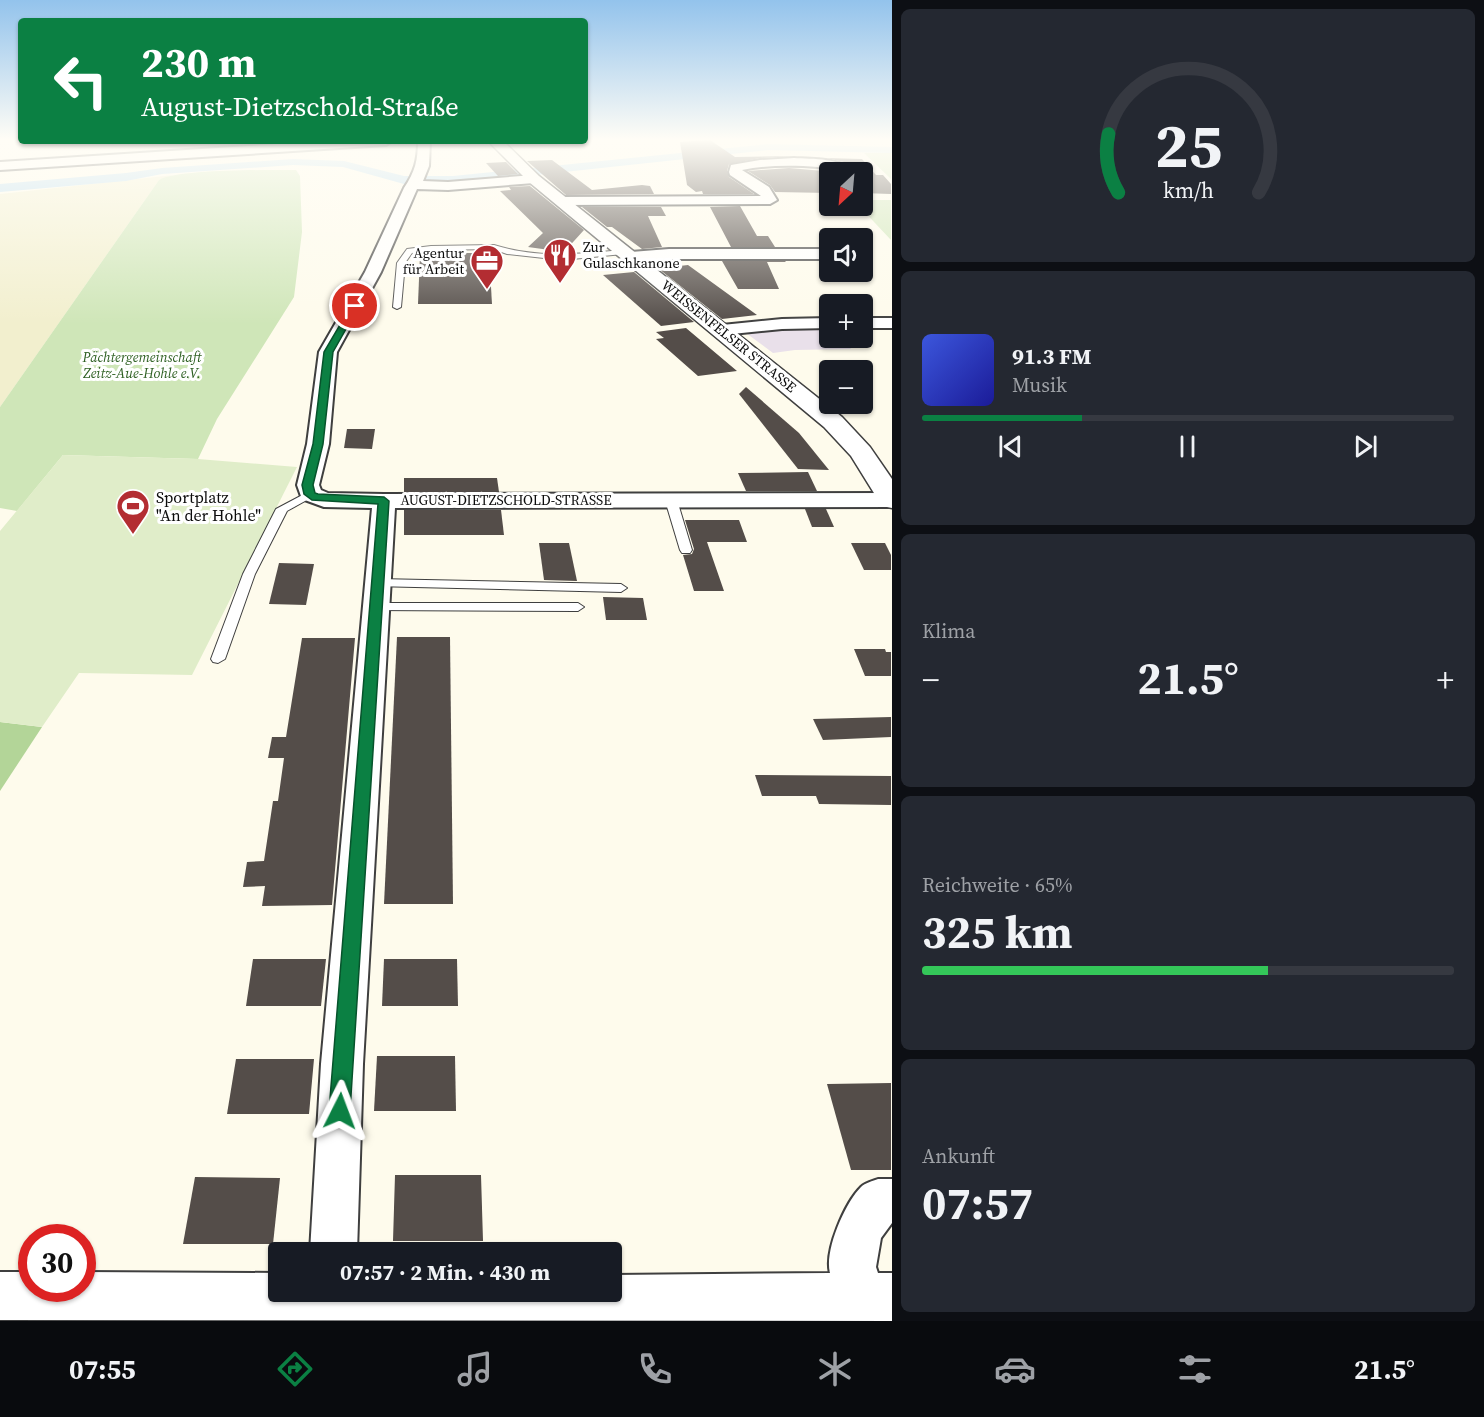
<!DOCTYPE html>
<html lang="de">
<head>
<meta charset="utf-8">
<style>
	body { margin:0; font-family:"Source Serif 4",serif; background:#242831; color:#f1f3f6; height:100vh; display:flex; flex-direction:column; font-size:22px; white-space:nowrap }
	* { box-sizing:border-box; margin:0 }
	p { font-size:20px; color:#9ea1a6 }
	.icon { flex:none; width:33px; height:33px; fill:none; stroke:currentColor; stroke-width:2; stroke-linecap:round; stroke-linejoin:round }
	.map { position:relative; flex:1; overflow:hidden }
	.panel { display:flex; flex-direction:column; gap:9px; padding:9px; background:#0d0f14; width:592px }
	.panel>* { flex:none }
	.banner { position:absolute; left:18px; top:18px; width:570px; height:126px; border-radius:6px; box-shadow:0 2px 4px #0004; background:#0b8043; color:#fff; overflow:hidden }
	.needle { width:39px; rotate:206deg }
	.buttons { position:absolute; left:819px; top:162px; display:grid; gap:12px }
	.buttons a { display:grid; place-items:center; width:54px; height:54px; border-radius:6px; background:#171b24; box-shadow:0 2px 4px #0004; font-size:30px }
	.speed { position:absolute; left:18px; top:1224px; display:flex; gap:12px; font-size:30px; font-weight:700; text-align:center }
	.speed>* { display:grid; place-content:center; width:78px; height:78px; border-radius:50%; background:#171b24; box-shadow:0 2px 4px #0004; line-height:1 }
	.speed .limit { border:9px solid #d22; background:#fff; color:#111 }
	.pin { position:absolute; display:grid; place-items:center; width:51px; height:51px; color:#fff; margin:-26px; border:3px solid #fff; border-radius:50%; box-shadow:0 2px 6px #0007 }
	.me { position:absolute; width:66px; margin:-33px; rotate:3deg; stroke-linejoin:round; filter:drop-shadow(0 0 4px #0008) }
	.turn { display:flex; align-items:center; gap:21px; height:126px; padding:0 24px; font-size:27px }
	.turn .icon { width:78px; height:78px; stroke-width:2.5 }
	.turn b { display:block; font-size:42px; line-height:51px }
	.big { font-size:45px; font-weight:700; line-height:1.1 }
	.panel .widget { flex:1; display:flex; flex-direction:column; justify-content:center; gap:9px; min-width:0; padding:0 21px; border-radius:9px; background:#242831 }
	.panel .dial { align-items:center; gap:0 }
	.dial svg { height:156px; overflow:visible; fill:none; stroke:#363941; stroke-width:7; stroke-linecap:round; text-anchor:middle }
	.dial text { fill:#f1f3f6; stroke:none }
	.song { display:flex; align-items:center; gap:18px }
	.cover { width:72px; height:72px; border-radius:9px; background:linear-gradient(135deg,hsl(230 70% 55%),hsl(240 70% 35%)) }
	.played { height:6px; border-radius:3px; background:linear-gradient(90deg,#0b8043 30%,#363941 30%) }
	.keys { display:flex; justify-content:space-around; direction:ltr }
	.heat { display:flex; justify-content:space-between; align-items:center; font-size:33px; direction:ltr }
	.charge { height:9px; border-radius:4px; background:linear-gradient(90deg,#34c759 65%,#363941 0) }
	.trip { position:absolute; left:268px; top:1242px; width:354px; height:60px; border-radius:6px; background:#171b24; box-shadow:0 2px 4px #0004; font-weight:700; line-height:60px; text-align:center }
	.dock { display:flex; height:96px; justify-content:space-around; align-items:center; background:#090b0e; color:#9ea1a6 }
	.dock .icon { width:42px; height:42px }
	.dock .current { color:#0b8043 }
	.dock b { font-size:27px; color:#f1f3f6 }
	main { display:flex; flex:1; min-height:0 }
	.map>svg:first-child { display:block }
	.industrial { fill:#e9e0ea }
	.farmland { fill:#f2efce }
	.green { fill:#cfe6b8 }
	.forest { fill:#b3d598 }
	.pitch { fill:#e0edc9 }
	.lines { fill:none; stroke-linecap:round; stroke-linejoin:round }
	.canal { fill:#b4daf2; fill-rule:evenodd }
	.building { fill:#544d49 }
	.service-casing { stroke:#3f3f3f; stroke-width:2 }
	.minor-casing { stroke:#3f3f3f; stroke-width:4 }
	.tertiary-casing { stroke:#3f3f3f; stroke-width:3 }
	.service { fill:#fff; fill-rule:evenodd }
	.minor { fill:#fff; fill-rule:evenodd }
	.tertiary { fill:#fff; fill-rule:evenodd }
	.route { fill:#0b8043; stroke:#07532c; stroke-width:1.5 }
	.labels { text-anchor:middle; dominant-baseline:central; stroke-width:6; stroke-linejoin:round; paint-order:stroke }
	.far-poi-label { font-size:14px; fill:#0c0c0c; stroke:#fff; text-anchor:start }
	.far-street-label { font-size:14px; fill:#0c0c0c; stroke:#fff }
	.far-park-label { font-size:14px; font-style:italic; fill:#2d5f21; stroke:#fff }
	.poi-label { font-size:16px; fill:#0c0c0c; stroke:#fff; text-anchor:start }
</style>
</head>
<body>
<main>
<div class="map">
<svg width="892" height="1321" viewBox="0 0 892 1321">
	<rect width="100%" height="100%" fill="#fefbec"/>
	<polygon class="industrial" points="783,328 829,328 830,338 844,338 851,349 795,350 773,353 746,333"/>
	<polygon class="farmland" points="174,175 159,180 0,407 0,194"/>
	<g class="green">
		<polygon points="864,153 891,153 891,179"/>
		<path d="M296,170L300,176L302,232L294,297L217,419L198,459L63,455L17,511L0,508V407L159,180C178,169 270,170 296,170Z"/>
		<polygon points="863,200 891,200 891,240 859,206 862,206"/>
	</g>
	<polygon class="forest" points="0,722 42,727 0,791"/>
	<polygon class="pitch" points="63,455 198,459 297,467 192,675 79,673 42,727 0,722 0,531"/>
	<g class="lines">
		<polygon class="canal" points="768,144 892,147 892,153 768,150 453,184 404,184 343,167 293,165 162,174 126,181 0,192 0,184 126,173 162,168 293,159 344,161 404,176 453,176"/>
	</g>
	<g class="building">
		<polygon points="710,140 735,157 793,156 760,158 729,164 727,171 729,177 754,194 703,194 702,191 696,192 687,185 680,142"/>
		<polygon points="827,158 862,159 876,175 883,175 891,184 891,194 862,193 862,172 857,172 844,162"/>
		<polygon points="552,160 592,190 642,185 650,186 654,194 566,195 527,161"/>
		<polygon points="506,162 518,174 498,176 486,163"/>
		<polygon points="789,168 835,172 830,172 830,193 775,192 770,185 748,171"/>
		<polygon points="530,186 584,230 564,252 528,247 543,233 500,191 511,190 509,187"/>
		<polygon points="740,206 757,236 768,236 775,247 731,247 710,207"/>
		<polygon points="582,207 661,207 666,216 648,216 662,247 642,249 612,227 607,227"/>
		<polygon points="428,253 489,253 492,304 418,304 420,254"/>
		<polygon points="668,261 671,267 688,265 757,315 722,319 659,269 667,268 660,262"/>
		<polygon points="722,261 785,261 786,262 767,262 779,289 738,289"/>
		<polygon points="634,272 694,322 661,326 603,275"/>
		<polygon points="686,328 737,371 698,376 656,339 664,338 656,332"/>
		<polygon points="746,387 799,433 829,470 798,469 739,394"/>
		<polygon points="347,429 375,429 372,449 344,448"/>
		<polygon points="808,472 817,491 746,491 738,473"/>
		<polygon points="404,478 497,478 499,492 404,492"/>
		<polygon points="805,509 826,509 834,527 812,527"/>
		<polygon points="404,510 501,510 504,535 404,535"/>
		<polygon points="685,520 739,520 747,542 707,542 724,591 694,591 683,555 692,554 694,549"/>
		<polygon points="539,543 569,543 577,581 544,580"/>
		<polygon points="851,543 885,543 891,555 891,570 864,570"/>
		<polygon points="279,563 314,564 306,605 269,604"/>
		<polygon points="603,597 643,598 647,620 606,620"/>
		<polygon points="397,637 450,637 453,904 384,904"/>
		<polygon points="302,638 355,638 332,905 262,906 265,886 243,887 247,862 264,861 273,801 278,801 284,758 268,758 272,737 286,737"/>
		<polygon points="854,649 885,649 886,652 891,652 891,676 865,676"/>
		<polygon points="891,717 891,737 823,740 813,719"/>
		<polygon points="755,775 891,776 891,805 819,804 816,796 762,796"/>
		<polygon points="253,959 326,959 321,1006 246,1006"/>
		<polygon points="384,959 457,959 458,1006 382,1006"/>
		<polygon points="377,1056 455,1056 456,1111 374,1111"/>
		<polygon points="236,1059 314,1059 309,1114 227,1114"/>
		<polygon points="891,1083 891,1170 851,1170 827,1084"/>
		<polygon points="395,1175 481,1175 483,1241 393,1241"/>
		<polygon points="195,1177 280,1178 273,1244 183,1244"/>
	</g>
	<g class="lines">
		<defs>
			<g id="service">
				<path d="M494,245C539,259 577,254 623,250L627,252L623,254L562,260L507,254L493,249L431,250L412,253L405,263L401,307L397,309L393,307L397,263L407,249L431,246Z"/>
				<polygon points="310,491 315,494 314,496 287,511 255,574 225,659 218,663 213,662 211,659 243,574 276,509"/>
				<polygon points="671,497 677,500 692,550 690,553 682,553 680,550 665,500"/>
				<polygon points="377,579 621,584 627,588 621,592 373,586 371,583"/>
				<polygon points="375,603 578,603 584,607 578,611 371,610 369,607"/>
			</g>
			<g id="minor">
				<polygon points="324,141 392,141 386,145 0,170 0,162"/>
				<path d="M418,141H430L429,166L423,181L448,182L534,175L541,179L534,183L448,190L417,189L381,272L337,352L329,444L319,485L321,490L328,493L384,494L892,493V507L395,508L363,1064L357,1252H310L321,1064L372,508L324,507L302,499L297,485L307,444L319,352L365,272L404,188C415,172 418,160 418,141Z"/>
				<path d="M794,158C813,159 842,158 855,172C843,173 831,169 818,167C793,165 766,165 742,170L769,187L777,200L770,204L563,205L556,201L563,197L761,196L730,175L729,172L731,165L760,160Z"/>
				<polygon points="669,249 830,249 830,259 669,259 631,262 623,257 631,252"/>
				<polygon points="830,318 830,328 782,329 722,335 716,334 713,330 716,326 722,325 782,319"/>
				<rect x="862" y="318" width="30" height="10"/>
				<path d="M878,1179H892V1223L881,1238L876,1267L878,1273H892V1321L0,1320V1272H32V1288H82V1272L279,1273V1292H612V1275L830,1273C824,1251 845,1203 861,1187C865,1183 873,1181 878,1179Z"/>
			</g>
			<polygon id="tertiary" points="488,141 503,141 539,176 842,417 870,447 892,479 892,508 882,506 851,456 824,427 529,182"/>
		</defs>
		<use href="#service" class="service-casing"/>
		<use href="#minor" class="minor-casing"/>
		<use href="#tertiary" class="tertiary-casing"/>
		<use href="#service" class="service"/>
		<use href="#minor" class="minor"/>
		<use href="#tertiary" class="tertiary"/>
	</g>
	<linearGradient id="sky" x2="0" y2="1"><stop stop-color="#93c3ec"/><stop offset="0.43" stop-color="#fffdf6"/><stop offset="1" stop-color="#fffdf6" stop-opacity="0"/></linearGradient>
	<rect width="892" height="324" fill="url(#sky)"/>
	<polygon class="route" points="355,304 359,306 333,352 323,444 313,485 315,493 318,494 384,497 389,501 350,1111 347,1117 340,1120 333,1117 329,1111 378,504 312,500 304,494 302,485 313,444 324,352 351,306"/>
	<defs>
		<symbol id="restaurant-pin" viewBox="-11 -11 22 30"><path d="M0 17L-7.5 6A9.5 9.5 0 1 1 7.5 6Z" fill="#b32d32" stroke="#fff"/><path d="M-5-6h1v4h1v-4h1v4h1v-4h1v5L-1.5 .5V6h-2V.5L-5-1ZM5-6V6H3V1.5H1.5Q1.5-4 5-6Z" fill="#fff"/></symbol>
		<symbol id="office-pin" viewBox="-11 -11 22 30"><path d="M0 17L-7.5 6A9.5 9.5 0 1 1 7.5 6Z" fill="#b32d32" stroke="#fff"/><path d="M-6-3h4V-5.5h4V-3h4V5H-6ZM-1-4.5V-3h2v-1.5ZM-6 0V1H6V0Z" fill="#fff"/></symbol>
		<symbol id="stadium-pin" viewBox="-11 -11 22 30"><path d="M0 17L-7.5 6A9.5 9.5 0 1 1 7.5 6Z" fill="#b32d32" stroke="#fff"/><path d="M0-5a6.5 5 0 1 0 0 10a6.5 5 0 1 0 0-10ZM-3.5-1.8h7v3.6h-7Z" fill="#fff"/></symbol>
	</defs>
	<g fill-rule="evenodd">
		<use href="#restaurant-pin" x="541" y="236" width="38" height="52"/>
		<use href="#office-pin" x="468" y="242" width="38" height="52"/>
		<use href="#stadium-pin" x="114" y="487" width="38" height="52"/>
	</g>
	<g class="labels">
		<g class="far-poi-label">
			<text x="583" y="247">Zur<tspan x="583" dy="16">Gulaschkanone</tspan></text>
			<text x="464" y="253" text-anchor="end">Agentur<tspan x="464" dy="16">für Arbeit</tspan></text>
		</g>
		<g class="far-street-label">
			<text transform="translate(729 336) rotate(39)">WEISSENFELSER STRASSE</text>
			<text x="506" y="500">AUGUST-DIETZSCHOLD-STRASSE</text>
		</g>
		<g class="far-park-label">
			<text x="142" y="357">Pächtergemeinschaft<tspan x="142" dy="16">Zeitz-Aue-Hohle e.V.</tspan></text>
		</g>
		<g class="poi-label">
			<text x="156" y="497">Sportplatz<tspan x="156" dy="18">"An der Hohle"</tspan></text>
		</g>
	</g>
</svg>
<div class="buttons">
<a><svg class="needle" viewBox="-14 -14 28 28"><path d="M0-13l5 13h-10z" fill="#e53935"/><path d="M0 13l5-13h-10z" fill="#9ea1a6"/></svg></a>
<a><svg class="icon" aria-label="sound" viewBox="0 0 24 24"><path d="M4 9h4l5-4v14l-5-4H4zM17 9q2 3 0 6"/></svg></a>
<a>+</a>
<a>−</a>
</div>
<div class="speed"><div class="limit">30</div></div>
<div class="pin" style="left:355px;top:306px;background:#d93025"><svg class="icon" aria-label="arrive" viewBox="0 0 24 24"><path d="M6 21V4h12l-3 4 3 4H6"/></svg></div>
<svg class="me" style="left:340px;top:1111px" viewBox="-20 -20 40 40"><path d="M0-17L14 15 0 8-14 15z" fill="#0b8043" stroke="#fff" stroke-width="4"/></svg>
<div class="trip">07:57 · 2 Min. · 430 m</div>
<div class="banner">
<div class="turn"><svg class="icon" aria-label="left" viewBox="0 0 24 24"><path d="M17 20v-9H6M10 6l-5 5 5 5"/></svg><div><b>230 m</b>August-Dietzschold-Straße</div></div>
</div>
</div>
<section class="panel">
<div class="widget dial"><svg viewBox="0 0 100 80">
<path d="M14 69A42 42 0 1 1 86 69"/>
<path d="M14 69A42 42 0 0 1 9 39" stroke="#0b8043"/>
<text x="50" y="56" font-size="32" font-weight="700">25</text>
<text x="50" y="72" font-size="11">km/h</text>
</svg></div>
<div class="widget">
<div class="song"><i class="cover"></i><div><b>91.3 FM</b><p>Musik</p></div></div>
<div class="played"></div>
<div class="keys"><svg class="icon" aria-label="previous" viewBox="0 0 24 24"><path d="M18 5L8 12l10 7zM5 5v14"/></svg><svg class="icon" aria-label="pause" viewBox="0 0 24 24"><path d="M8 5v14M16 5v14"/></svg><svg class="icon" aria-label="next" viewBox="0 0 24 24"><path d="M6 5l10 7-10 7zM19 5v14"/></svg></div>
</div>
<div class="widget"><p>Klima</p>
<div class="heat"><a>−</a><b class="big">21.5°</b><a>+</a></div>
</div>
<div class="widget"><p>Reichweite · 65%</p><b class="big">325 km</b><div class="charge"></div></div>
<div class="widget"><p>Ankunft</p><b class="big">07:57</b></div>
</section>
</main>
<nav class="dock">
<b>07:55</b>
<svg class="icon current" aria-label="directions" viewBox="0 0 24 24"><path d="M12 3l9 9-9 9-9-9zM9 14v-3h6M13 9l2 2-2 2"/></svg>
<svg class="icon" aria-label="music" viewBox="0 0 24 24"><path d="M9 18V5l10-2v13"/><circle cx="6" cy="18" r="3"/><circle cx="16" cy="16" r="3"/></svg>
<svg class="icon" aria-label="phone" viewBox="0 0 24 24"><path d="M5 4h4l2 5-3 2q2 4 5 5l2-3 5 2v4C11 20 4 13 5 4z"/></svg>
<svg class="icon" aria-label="climate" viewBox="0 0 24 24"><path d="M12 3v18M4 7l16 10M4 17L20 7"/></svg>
<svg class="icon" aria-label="car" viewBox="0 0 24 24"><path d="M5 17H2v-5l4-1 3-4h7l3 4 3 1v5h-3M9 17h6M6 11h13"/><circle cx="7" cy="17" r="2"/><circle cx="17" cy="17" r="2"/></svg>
<svg class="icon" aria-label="filters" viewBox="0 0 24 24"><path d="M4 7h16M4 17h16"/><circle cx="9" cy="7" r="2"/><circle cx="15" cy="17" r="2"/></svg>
<b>21.5°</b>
</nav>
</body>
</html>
